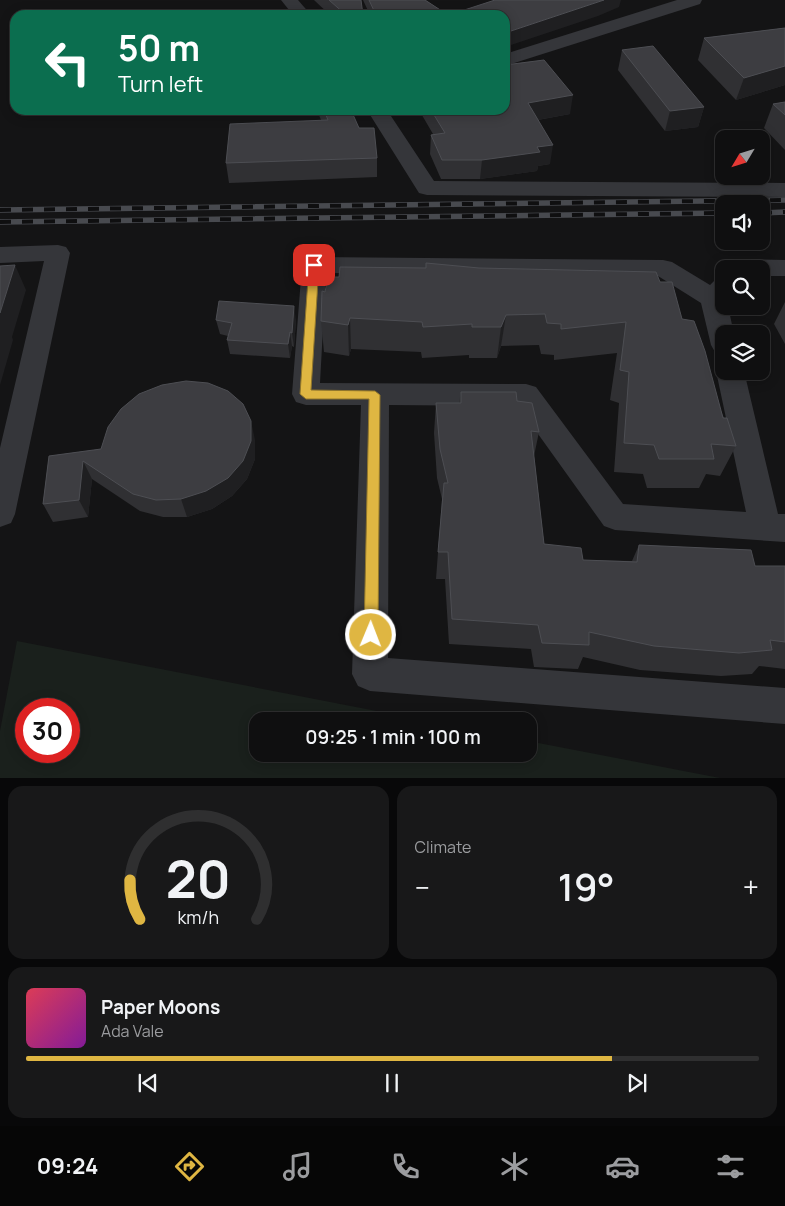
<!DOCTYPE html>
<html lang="en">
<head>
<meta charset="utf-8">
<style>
	body { margin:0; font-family:Manrope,sans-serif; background:#181819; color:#f1f3f6; height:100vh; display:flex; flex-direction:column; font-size:19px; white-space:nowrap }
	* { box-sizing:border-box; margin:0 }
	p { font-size:16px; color:#9b9c9f }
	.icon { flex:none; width:28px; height:28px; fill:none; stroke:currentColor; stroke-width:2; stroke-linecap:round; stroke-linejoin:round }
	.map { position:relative; height:778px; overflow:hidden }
	.drawer { display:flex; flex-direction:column; gap:8px; padding:8px; background:#080809; flex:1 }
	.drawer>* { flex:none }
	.banner { position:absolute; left:10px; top:10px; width:500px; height:105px; border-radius:15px; box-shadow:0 2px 12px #0003,0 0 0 1px #2f2f30; background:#0b6e4f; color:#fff; overflow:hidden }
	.needle { width:32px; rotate:232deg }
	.fabs { position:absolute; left:715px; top:130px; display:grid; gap:10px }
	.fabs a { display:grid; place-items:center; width:55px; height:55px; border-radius:10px; background:#0f0f10; box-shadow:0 2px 12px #0003,0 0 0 1px #2f2f30; font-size:25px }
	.speed { position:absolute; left:15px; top:698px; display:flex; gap:10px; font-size:25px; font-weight:700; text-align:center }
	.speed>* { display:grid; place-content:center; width:65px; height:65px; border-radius:50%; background:#0f0f10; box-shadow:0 2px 12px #0003,0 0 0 1px #2f2f30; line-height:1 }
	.speed .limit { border:8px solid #d22; background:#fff; color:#111 }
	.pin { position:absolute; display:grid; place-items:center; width:42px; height:42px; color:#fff; margin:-21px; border-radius:10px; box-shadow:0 2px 8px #0006 }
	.me { position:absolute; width:55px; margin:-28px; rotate:1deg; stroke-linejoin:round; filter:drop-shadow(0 0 4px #0008) }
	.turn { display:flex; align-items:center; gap:18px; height:105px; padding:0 25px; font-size:22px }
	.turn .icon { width:65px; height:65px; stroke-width:2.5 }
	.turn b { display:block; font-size:35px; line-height:42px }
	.big { font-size:38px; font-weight:600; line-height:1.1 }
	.drawer .tile { flex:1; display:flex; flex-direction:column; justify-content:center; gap:8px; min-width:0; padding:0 18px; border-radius:15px; background:#181819 }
	.drawer .dial { align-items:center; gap:0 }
	.dial svg { height:130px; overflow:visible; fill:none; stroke:#2f2f30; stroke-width:7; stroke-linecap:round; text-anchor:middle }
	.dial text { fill:#f1f3f6; stroke:none }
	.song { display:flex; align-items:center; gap:15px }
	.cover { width:60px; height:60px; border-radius:8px; background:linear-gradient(135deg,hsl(350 70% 55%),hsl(290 70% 35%)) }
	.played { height:5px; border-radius:2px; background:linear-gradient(90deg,#dfb642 80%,#2f2f30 80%) }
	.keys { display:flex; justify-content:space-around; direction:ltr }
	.heat { display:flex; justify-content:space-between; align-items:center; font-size:28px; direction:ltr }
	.drawer .tiles { flex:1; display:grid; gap:8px; grid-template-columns:1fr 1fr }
	.tile:last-child { grid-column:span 2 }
	.trip { position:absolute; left:249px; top:712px; width:288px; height:50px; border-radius:15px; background:#0f0f10; box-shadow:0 2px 12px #0003,0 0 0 1px #2f2f30; font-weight:600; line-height:50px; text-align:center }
	.tabs { display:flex; height:80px; justify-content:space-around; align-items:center; background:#060606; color:#9b9c9f }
	.tabs .icon { width:35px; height:35px }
	.tabs .active { color:#dfb642 }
	.tabs b { font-size:22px; color:#f1f3f6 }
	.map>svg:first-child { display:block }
	.green { fill:#1a201c; fill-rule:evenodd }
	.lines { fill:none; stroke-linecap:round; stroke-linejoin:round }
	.minor { fill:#35363a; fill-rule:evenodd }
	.rail-casing { stroke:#484a4f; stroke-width:5.5 }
	.rail { stroke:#0f0f10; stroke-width:4; stroke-dasharray:11; stroke-linecap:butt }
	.wall { fill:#303033 }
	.shaded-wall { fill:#1f1f21 }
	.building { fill:#3d3d41; stroke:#4d4e53 }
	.route { fill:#dfb642; stroke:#91762b }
</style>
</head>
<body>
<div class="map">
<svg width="785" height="779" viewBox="0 0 785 779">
	<rect width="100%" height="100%" fill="#141415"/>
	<path class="green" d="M17,641L428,721H258V754H528V741L720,778H0V731ZM26,709H69V751H26Z"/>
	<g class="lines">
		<g class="minor">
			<polygon points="281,0 298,0 311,15 293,15"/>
			<polygon points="677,0 702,0 700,4 505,66 505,54"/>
			<polygon points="367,110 387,110 434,181 785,183 785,197 427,195 419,193"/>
			<polygon points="58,245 66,247 70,253 15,514 11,523 0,527 0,448 44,261 0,263 0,247"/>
			<polygon points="314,257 663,260 672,262 710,285 715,280 724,278 724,306 728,306 734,334 724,334 724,355 715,352 711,345 701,303 658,276 326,273 320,383 526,384 536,387 623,504 746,512 716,371 720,364 724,363 724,371 744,371 778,514 785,514 785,542 615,530 604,526 518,406 389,405 388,658 785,688 785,724 370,691 358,686 352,674 361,405 306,405 296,402 292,394 302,265 305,259"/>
			<polygon points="741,259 785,260 785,276 761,276 761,269 727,269 732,261"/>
		</g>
		<defs>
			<g id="rail">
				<polyline points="0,210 785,200"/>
				<polyline points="761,213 785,212"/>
				<polyline points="0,222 724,213"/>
			</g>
		</defs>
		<use href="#rail" class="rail-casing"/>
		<use href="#rail" class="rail"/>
	</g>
	<g class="wall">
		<polygon points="314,0 361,0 363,15 330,15"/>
		<polygon points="363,0 425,0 448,15 370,15"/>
		<polygon points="785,28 785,85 736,100 698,60 704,38"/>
		<polygon points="622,50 704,107 698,127 665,131 618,70"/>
		<polygon points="785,102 785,150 764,128 773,104"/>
		<polygon points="317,110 351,110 359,128 377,158 377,177 229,183 226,163 321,120"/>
		<polygon points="419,110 505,110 570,114 538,120 550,164 538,166 537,171 480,179 441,179 430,154 431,135 433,134"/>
		<polygon points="479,268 660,282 682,319 736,446 720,476 706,474 699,488 647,488 643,474 614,472 619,403 610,400 617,353 554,360 554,355 541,354 539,345 501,346 497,358 469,358 469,355 422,358 421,352 351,349 349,356 324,352 321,321 325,292 339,277"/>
		<polygon points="785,302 785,344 774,324"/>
		<polygon points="216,320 296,320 294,347 292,346 290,358 230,354 227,340 228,336 220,334"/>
		<polygon points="461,392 517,401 539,432 534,456 544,544 583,560 632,561 639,545 755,566 785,566 785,669 759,666 752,674 721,676 640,670 583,657 578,669 534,667 531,649 449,644 445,579 436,579 442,499 437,478 434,433 436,403 459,403"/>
		<polygon points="255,440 255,459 247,479 232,496 212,509 187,517 163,517 140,511 92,479 88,517 53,522 43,504 49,456 101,449"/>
	</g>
	<g class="shaded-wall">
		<polygon points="604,0 621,0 619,7 598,16 505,47 505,33"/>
		<polygon points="785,66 785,85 736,100 744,78"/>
		<polygon points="573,95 570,114 526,122 528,103"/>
		<polygon points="704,107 698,127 665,131 670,111"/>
		<polygon points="553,145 550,164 538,166 537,171 480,179 482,160 537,147"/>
		<polygon points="15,265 26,290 12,337 13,340 0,385 0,313"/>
		<polygon points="294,306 296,320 294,347 292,333"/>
		<polygon points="506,315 501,346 497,358 501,327"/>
		<polygon points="350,318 351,349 349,356 348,325"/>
		<polygon points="290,332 292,346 290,358 288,344"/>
		<polygon points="251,421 255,440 255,459 247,479 232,496 212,509 187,517 181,499"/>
		<polygon points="83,461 92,479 88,517 79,500"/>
	</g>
	<g class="building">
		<polygon points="329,0 361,0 363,15 346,15"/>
		<polygon points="369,0 425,0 448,15 376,15"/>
		<polygon points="495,0 604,0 505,33 505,15 449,15"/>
		<polygon points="785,28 785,66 744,78 704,38"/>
		<polygon points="653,46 704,107 670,111 622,50"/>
		<polygon points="544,60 573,95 528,103 553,145 537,147 540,152 482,160 442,160 431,135 445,133 431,110 505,110 505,65"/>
		<polygon points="785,102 785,115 773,104"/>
		<polygon points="324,110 351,110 359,128 374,128 377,158 226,163 230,124 328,120"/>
		<polygon points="426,263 479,268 656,272 660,282 672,282 682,319 694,321 705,351 723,418 727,418 736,446 711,444 714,459 659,459 654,445 624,443 629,372 620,370 626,322 561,329 561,324 547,323 545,314 506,315 501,327 472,327 472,324 423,327 422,322 350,318 348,325 321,321 322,291 325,292 328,277 339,277 340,267 426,268"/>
		<polygon points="15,265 0,313 0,266"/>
		<polygon points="219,301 294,306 292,333 290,332 288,344 227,340 232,323 216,320"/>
		<polygon points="186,381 208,383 228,391 243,404 251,421 251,441 243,461 228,478 206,491 181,499 156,500 133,494 83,461 79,500 43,504 49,456 101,449 108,427 121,409 139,394 162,385"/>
		<polygon points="461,392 516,392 517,401 532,403 539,432 531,431 544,544 581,548 583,560 637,562 639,545 751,550 755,566 785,566 785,642 770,640 772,650 739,653 654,646 589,632 589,645 542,643 538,625 452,619 448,552 438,552 444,483 448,483 440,449 436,403 461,403"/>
	</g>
	<polygon class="route" points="314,262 319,265 311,390 375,391 380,395 378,635 376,640 371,642 366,640 364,635 369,399 306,399 300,394 309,265"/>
</svg>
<div class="fabs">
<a><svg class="needle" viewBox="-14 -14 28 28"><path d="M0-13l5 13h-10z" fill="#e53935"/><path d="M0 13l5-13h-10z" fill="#9b9c9f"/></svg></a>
<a><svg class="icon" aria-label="sound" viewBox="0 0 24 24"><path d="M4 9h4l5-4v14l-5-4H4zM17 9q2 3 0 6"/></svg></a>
<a><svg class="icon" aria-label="search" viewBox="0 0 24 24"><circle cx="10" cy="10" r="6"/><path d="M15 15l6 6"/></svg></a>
<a><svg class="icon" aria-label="layers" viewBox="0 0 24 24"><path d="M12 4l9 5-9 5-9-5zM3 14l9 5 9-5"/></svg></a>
</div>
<div class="speed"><div class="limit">30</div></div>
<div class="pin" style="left:314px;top:265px;background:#d93025"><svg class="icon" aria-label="arrive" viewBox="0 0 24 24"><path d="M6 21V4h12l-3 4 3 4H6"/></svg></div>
<svg class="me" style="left:371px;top:635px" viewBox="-20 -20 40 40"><circle r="17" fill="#dfb642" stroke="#fff" stroke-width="3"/><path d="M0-11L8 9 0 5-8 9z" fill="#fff"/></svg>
<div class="trip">09:25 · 1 min · 100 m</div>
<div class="banner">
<div class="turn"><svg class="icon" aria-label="left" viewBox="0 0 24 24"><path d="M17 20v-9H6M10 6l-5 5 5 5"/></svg><div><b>50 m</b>Turn left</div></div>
</div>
</div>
<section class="drawer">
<div class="tiles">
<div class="tile dial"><svg viewBox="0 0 100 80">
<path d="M14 69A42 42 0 1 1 86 69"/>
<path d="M14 69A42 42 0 0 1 8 45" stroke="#dfb642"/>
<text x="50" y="56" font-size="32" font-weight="700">20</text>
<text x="50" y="72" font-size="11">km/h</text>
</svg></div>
<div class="tile"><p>Climate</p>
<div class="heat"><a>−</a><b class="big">19°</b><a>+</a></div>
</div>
<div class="tile">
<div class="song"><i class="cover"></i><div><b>Paper Moons</b><p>Ada Vale</p></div></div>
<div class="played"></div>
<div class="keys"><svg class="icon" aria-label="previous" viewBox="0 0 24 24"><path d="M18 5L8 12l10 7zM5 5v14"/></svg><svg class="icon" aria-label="pause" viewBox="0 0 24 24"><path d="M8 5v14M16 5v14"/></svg><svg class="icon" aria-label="next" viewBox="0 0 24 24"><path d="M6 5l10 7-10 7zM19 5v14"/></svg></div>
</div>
</div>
</section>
<nav class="tabs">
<b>09:24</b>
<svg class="icon active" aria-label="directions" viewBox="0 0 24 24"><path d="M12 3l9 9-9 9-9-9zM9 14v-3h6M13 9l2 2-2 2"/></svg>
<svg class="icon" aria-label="music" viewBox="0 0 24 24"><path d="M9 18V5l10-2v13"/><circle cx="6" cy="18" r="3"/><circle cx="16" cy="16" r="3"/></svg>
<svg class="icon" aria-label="phone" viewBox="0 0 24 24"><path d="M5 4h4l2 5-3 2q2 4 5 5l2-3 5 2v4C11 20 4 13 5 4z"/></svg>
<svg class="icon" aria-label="climate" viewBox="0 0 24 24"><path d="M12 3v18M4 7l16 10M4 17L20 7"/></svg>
<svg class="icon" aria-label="car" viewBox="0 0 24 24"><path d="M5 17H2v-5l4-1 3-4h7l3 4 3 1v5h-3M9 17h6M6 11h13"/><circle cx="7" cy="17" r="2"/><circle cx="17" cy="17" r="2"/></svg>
<svg class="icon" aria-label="filters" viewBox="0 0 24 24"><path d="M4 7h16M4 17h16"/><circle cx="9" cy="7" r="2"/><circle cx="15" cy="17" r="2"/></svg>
</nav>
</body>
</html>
